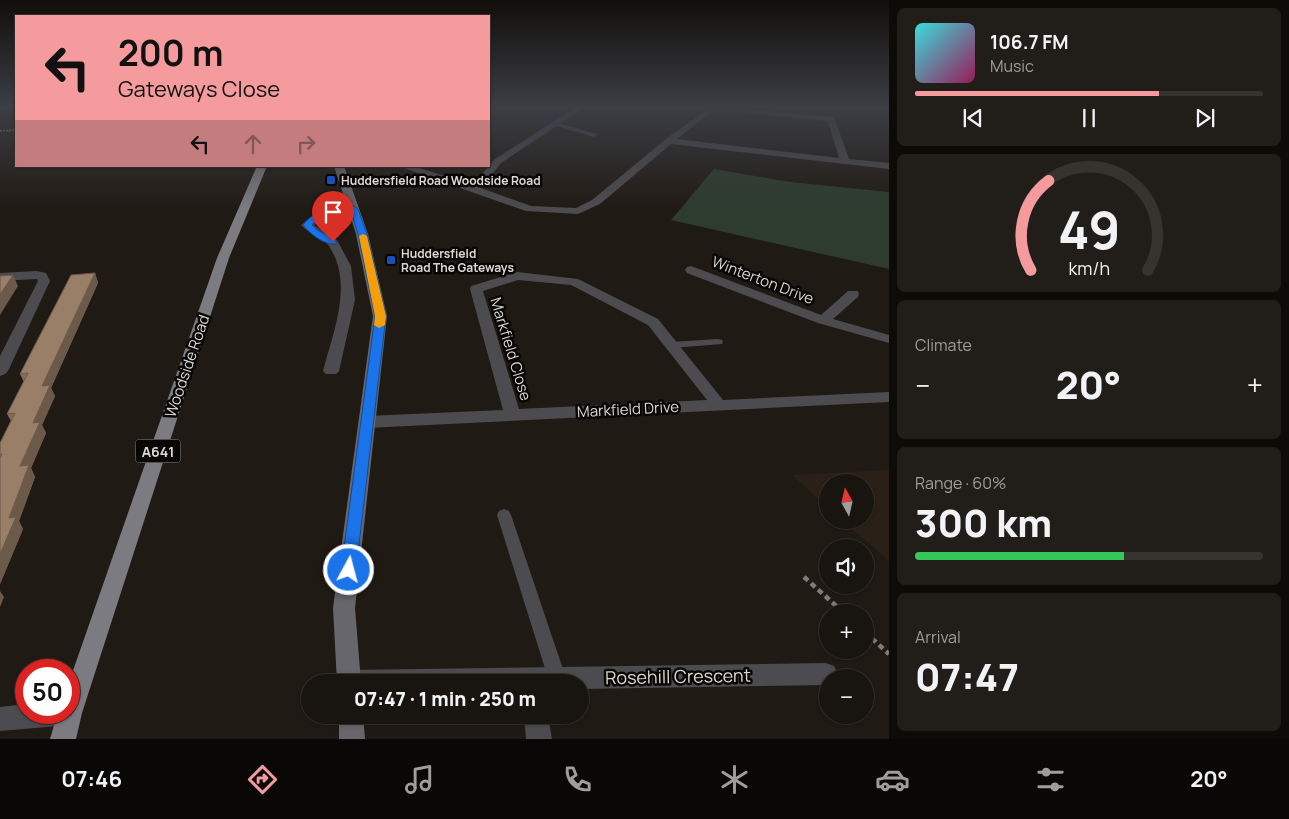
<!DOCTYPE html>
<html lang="en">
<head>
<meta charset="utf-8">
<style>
	body { margin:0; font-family:Manrope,sans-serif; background:#211d18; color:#f1f3f6; height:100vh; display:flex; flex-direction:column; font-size:19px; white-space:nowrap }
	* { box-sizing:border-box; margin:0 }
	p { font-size:16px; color:#9f9e9e }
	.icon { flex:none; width:28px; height:28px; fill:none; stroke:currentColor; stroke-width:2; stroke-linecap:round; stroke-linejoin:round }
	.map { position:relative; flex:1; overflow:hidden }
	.sheet { display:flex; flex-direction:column; gap:8px; padding:8px; background:#0d0b08; width:400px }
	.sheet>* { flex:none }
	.guide { position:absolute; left:15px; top:15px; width:475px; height:152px; border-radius:0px; box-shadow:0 1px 4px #0004,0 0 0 1px #36332f; background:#f59b9e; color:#111; overflow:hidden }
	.needle { width:32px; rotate:352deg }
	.controls { position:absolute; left:819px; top:474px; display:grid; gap:10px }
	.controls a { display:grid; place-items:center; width:55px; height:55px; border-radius:50%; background:#18140f; box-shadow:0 1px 4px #0004,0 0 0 1px #36332f; font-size:25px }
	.speed { position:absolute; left:15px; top:659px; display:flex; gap:10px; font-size:25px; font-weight:700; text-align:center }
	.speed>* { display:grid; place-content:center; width:65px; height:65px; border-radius:50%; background:#18140f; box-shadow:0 1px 4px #0004,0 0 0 1px #36332f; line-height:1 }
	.speed .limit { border:8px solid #d22; background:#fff; color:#111 }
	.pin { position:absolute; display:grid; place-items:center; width:42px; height:42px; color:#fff; margin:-51px -21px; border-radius:50% 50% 50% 0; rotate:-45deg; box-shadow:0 0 5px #0007 }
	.pin .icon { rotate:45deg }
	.me { position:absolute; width:55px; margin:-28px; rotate:7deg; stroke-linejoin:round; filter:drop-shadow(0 0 4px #0008) }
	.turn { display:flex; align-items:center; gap:18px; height:105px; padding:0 20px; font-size:22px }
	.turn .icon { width:65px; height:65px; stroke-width:2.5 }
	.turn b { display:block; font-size:35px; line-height:42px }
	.lanes { display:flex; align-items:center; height:48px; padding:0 20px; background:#0003; justify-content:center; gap:25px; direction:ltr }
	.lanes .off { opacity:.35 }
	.big { font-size:38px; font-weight:800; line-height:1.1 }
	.sheet .card { flex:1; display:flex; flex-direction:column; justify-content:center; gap:8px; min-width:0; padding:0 18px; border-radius:8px; background:#211d18 }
	.sheet .dial { align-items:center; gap:0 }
	.dial svg { height:130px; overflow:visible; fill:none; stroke:#36332f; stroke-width:7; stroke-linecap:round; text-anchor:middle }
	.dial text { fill:#f1f3f6; stroke:none }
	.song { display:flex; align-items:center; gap:15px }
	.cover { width:60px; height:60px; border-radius:8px; background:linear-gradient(135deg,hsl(180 70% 55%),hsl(330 70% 35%)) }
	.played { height:5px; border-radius:2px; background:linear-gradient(90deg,#f59b9e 70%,#36332f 70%) }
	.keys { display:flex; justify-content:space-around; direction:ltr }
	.heat { display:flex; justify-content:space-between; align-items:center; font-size:28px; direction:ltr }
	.charge { height:8px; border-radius:4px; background:linear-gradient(90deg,#34c759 60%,#36332f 0) }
	.trip { position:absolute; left:301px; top:674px; width:288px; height:50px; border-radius:25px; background:#18140f; box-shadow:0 1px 4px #0004,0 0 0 1px #36332f; font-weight:800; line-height:50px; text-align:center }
	.tabs { display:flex; height:80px; justify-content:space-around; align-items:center; background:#0a0806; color:#9f9e9e }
	.tabs .icon { width:35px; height:35px }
	.tabs .current { color:#f59b9e }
	.tabs b { font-size:22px; color:#f1f3f6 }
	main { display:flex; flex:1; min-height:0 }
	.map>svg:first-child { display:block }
	.built { fill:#2b2017 }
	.green { fill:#2d3c2d }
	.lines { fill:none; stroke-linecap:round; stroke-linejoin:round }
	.path-far1 { stroke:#807b76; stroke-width:2; stroke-dasharray:2 1; stroke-linecap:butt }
	.path { stroke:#807b76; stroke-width:4.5; stroke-dasharray:5.5 4; stroke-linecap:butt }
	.service { fill:#4c4b4f; fill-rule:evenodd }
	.minor { fill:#4c4b4f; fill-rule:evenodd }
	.secondary { fill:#67666c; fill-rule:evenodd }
	.primary { fill:#7d7b82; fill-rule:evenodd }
	.wall { fill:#846d59 }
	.shaded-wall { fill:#6b5949 }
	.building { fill:#997f68; stroke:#6b5949 }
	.route { fill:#1a73e8; stroke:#114b97 }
	.slow { fill:#f59e0b }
	.transit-dot { fill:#1a4fb4; stroke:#080604; stroke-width:2 }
	.labels { text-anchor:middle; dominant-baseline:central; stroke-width:5; stroke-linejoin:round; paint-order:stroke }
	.far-poi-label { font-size:12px; font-weight:bold; fill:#dcd8d4; stroke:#080604; text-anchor:start }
	.shield { fill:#080604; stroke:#9c9996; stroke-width:1 }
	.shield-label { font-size:14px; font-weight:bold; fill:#dcd8d4 }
	.street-label { font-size:15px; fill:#dcd8d4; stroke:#080604 }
	.near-street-label { font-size:18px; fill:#dcd8d4; stroke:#080604 }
</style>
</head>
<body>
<main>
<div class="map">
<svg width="889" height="739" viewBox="0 0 889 739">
	<rect width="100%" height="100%" fill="#201a14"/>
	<polygon class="built" points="889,470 889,561 842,520 865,520 865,482 828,482 827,507 792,475"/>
	<polygon class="green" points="714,169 790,182 889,192 889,269 671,220"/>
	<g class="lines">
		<polyline class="path-far1" points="0,131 16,130"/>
		<g class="path">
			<polyline points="804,577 843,612"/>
			<polyline points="865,632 889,654"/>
		</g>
		<g class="service">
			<polygon points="555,122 596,134 597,135 594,137 553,125 553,123"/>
			<polygon points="718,339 722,340 723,342 722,344 672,348 667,345 672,342"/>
			<polygon points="504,509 509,511 511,515 566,678 564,682 550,682 548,678 497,515 499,511"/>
		</g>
		<g class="minor">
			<path d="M578,106H587L501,163L481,188L531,206L576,208L592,200L666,139L712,106L834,117L849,159L889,163V169L671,144L600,204L578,214L526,211L398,166H413L473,185L495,159ZM714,110L828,121L839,158L677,139Z"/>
			<path d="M354,206L359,209L358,211L331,215L314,225L337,240L351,266L355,300L339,371L336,374H326L323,371C333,332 354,284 329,246C323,237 309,234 301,225L319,212Z"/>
			<polygon points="691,266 821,315 848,291 858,291 859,294 858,297 833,319 889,335 889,343 818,323 687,273 685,270 687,267"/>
			<polygon points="37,271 46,273 50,281 8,371 5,374 0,376 0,356 38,281 37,279 0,281 0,273"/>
			<path d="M517,272L578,279L658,319L723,400L889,392V402L367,428L361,426L359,422L361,418L367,416L503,410L470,289L471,286ZM518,280L571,285L648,325L707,400L519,409L483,291Z"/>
			<polygon points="826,663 834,666 838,674 836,678 828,678 826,685 580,689 580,682 337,681 341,673 349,670"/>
			<polygon points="69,701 79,704 82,713 79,722 70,725 0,731 0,707 26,704 26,712 69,712"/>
			<polygon points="524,715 548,715 552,739 526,739"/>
		</g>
		<g class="secondary">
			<polygon points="334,166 344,166 368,234 387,316 355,608 361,682 337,682 333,608 373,316 356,234"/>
			<polygon points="339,715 363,715 365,739 339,739"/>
		</g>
		<polygon class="primary" points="257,166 267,166 229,258 82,713 76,739 50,739 58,712 69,712 69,682 217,258"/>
	</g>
	<polygon class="wall" points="95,273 98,283 51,388 55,396 42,425 46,433 31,468 35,477 19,521 23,529 0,584 0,443 11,421 7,414 24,382 20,374"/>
	<g class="shaded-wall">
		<polygon points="95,273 98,283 51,388 55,396 42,425 46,433 31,468 35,477 19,521 23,529 0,584 0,554 20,466 42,386"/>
		<polygon points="13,275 18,286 0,315 0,295"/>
		<polygon points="0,591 4,597 0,607"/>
	</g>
	<g class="building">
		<polygon points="95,273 42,386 50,385 33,423 40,422 20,466 29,465 9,518 16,517 0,554 0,458 2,454 0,454 0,443 15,413 7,414 28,373 20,374 71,275"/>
		<polygon points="13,275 0,295 0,276"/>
	</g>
	<linearGradient id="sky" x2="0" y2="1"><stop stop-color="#120e0b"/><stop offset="0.51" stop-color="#3c3e45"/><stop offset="1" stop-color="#3c3e45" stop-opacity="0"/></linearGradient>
	<rect width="889" height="209" fill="url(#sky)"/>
	<path class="route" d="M354,206L358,209L367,234L386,316L356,570L354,575L349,577L343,575L341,570L375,316L358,234L351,211C335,213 323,213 312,225L318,230L336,240V244C324,245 310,234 303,225C316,208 334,208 354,206Z"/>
	<polygon class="slow" points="363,234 367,236 386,316 385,325 379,328 374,325 375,316 359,236"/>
	<g class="transit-dot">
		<rect x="326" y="175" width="10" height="10" rx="2.5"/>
		<rect x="386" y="255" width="10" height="10" rx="2.5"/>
	</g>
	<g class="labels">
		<g class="far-poi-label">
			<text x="341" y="180">Huddersfield Road Woodside Road</text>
			<text x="401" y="253">Huddersfield<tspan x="401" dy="14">Road The Gateways</tspan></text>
		</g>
		<rect class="shield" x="135.5" y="439.5" width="45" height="23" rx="4"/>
		<g class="shield-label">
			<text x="158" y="451">A641</text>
		</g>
		<g class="street-label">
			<text transform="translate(763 280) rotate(21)">Winterton Drive</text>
			<text transform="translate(511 349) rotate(73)">Markfield Close</text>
			<text transform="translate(187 366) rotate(-71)">Woodside Road</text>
			<text transform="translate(628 409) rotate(-3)">Markfield Drive</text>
		</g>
		<g class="near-street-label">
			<text transform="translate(678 676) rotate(-1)">Rosehill Crescent</text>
		</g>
	</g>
</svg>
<div class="controls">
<a><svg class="needle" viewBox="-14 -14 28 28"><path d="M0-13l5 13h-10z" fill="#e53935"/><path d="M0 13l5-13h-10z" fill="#9f9e9e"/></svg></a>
<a><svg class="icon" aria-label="sound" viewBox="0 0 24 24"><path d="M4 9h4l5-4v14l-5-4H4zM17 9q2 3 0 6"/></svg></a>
<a>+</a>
<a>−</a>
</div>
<div class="speed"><div class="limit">50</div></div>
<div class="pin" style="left:333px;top:242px;background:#d93025"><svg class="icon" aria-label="arrive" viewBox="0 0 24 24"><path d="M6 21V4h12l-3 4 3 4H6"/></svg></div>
<svg class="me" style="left:349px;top:570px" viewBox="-20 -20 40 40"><circle r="17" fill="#1a73e8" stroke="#fff" stroke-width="3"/><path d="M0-11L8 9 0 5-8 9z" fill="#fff"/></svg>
<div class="trip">07:47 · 1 min · 250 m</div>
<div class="guide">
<div class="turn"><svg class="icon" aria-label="left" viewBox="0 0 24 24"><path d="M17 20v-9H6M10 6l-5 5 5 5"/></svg><div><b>200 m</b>Gateways Close</div></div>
<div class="lanes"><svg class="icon" aria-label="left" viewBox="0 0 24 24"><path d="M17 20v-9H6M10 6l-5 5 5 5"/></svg><svg class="icon off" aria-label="ahead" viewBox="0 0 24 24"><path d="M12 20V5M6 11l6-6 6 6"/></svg><svg class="icon off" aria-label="right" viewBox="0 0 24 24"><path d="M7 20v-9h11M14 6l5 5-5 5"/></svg></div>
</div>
</div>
<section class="sheet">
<div class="card">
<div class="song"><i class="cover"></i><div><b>106.7 FM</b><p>Music</p></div></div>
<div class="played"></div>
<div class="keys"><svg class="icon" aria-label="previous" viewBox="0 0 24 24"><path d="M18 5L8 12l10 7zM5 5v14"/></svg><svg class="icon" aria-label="pause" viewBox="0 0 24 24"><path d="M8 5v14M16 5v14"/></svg><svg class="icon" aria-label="next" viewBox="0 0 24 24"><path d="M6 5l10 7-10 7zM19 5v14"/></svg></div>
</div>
<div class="card dial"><svg viewBox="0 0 100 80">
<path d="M14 69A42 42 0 1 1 86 69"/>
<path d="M14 69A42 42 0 0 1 25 14" stroke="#f59b9e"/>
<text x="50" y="56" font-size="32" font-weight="700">49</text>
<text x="50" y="72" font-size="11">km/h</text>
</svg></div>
<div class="card"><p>Climate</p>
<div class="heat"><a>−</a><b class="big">20°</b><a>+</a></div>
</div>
<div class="card"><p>Range · 60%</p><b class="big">300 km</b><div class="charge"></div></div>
<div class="card"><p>Arrival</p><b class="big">07:47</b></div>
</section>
</main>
<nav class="tabs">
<b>07:46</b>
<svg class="icon current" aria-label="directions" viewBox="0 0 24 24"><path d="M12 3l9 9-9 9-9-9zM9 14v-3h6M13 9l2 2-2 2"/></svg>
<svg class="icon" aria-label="music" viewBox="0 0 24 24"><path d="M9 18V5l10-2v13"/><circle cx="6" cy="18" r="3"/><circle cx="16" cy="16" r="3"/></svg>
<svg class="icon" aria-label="phone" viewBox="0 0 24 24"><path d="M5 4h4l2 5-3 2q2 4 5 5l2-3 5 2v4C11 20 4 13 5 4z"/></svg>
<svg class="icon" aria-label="climate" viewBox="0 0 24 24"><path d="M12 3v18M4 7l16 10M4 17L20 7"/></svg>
<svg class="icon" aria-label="car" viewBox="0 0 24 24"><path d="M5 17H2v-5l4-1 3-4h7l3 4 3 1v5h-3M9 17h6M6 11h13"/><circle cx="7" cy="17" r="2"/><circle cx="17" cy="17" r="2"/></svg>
<svg class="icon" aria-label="filters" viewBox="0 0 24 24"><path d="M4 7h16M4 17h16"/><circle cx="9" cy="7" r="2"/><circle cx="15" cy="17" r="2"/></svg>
<b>20°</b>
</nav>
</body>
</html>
